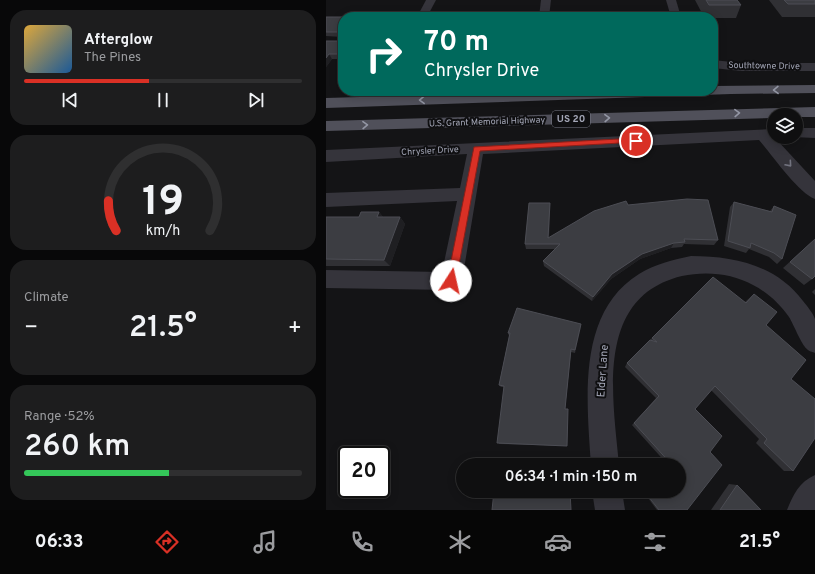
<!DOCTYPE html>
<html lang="en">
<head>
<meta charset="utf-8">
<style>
	body { margin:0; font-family:Overpass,sans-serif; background:#1d1d1e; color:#f1f3f6; height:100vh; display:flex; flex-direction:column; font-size:15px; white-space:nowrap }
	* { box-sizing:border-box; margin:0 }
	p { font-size:13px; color:#9b9c9f }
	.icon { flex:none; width:22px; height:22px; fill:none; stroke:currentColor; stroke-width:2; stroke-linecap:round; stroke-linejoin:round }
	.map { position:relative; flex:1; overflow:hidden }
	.details { display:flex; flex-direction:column; gap:10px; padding:10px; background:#080809; width:326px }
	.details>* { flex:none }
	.guide { position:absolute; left:12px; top:12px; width:380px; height:84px; border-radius:16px; box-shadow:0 2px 10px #0003,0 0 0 1px #2f2f30; background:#00695c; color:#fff; overflow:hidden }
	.controls { position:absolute; left:441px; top:108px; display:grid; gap:8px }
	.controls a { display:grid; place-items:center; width:36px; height:36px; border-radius:50%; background:#0f0f10; box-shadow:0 2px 10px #0003,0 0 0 1px #2f2f30; font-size:20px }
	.speed { position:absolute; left:12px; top:446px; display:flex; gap:8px; font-size:20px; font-weight:700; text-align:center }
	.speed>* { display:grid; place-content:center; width:52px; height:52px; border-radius:50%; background:#0f0f10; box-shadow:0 2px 10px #0003,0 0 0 1px #2f2f30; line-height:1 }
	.speed .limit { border:2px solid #111; border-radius:6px; background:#fff; color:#111 }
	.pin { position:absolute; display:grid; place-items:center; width:34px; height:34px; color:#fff; margin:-17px; border:2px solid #fff; border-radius:50%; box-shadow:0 1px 4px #0007 }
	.me { position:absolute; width:44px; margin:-22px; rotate:10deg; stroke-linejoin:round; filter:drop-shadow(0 0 3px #0008) }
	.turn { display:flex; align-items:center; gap:14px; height:84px; padding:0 20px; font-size:18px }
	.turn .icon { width:52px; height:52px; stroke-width:2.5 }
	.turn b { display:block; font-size:28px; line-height:34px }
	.big { font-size:30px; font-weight:600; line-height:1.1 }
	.details .tile { flex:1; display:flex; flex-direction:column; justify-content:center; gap:6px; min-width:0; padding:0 14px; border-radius:16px; background:#1d1d1e }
	.details .dial { align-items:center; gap:0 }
	.dial svg { height:104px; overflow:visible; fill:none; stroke:#2f2f30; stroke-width:7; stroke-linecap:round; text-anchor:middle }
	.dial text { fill:#f1f3f6; stroke:none }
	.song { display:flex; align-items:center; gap:12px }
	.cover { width:48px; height:48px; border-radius:6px; background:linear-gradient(135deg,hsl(40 70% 55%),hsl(210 70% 35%)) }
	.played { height:4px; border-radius:2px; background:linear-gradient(90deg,#d93025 45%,#2f2f30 45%) }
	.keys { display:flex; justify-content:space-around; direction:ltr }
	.heat { display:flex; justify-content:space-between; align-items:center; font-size:22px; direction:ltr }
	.charge { height:6px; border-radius:3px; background:linear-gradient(90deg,#34c759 52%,#2f2f30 0) }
	.trip { position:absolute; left:130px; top:458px; width:230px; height:40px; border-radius:20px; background:#0f0f10; box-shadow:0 2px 10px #0003,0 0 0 1px #2f2f30; font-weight:600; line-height:40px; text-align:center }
	.dock { display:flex; height:64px; justify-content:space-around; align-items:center; background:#060606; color:#9b9c9f }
	.dock .icon { width:28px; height:28px }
	.dock .active { color:#d93025 }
	.dock b { font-size:18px; color:#f1f3f6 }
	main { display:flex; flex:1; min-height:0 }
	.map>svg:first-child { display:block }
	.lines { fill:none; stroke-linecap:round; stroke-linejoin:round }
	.minor { fill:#35343b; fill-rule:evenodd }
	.major { fill:#50505a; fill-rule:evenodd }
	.wall { fill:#303034 }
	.shaded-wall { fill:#1f1f22 }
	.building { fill:#3c3d42; stroke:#4c4d54 }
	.oneway { stroke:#9396a4 }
	.oneway2 { stroke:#72737f }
	.route { fill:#d93025; stroke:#8d1f18 }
	.labels { text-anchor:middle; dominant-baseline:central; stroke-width:4; stroke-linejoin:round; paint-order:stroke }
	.far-street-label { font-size:9px; fill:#a4a7b7; stroke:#0f0f11 }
	.shield { fill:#0f0f11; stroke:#777985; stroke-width:1 }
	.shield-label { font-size:10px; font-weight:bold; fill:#a4a7b7 }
	.street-label { font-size:11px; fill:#a4a7b7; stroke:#0f0f11 }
</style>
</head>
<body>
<main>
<section class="details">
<div class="tile">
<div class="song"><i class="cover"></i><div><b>Afterglow</b><p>The Pines</p></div></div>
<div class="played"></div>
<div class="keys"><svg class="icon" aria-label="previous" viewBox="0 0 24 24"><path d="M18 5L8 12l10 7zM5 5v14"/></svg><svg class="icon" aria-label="pause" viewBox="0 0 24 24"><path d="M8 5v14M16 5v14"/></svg><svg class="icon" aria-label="next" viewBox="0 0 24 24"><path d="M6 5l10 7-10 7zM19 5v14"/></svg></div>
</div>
<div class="tile dial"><svg viewBox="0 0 100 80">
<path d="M14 69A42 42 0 1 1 86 69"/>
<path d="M14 69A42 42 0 0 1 8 46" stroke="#d93025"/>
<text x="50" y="56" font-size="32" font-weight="700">19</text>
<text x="50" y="72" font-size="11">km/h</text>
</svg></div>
<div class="tile"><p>Climate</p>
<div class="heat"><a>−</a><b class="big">21.5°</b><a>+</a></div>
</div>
<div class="tile"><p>Range · 52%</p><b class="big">260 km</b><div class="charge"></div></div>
</section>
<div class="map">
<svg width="489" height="510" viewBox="0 0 489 510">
	<rect width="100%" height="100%" fill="#141416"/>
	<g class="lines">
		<g class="minor">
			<polygon points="100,0 110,0 101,17 91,17"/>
			<polygon points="215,0 225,0 223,17 213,17"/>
			<polygon points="340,0 350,0 355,17 345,17"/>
			<polygon points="387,60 415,63 489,63 489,71 415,71 387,68"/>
			<polygon points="470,128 489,128 489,138 467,137 470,137"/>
			<path d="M448,129V137H454L450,139L489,181V199C473,194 445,154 433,140L157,154L136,281L132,288L125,290L0,288V270L116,272L131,201L0,207V193L134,188L141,154L0,162V150Z"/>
			<path d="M365,256C408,256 450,265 477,301C481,306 487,313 489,319C489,327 489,344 489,353C487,352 482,351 481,349C475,344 468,325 463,317C454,304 441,292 427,285C406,273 379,271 356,276C268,297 287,398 293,465H265C261,402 250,313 313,274C329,264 347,260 365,256Z"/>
			<path d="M489,475V510H461C467,495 473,482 489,475Z"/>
			<polygon points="266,491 296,491 299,510 269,510"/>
		</g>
		<g class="major">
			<polygon points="489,85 489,93 405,94 0,108 0,98 232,91 387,91 387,86"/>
			<polygon points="489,107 489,117 470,117 470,115 448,115 448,118 0,131 0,121"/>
		</g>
	</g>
	<g class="wall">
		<polygon points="369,0 411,0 415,5 410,18 387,18 387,17 378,17"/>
		<polygon points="443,0 489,0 489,17 456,17"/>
		<polygon points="0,17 17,17 17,59 6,59 0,67 0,41 14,41 16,39 16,37 0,36"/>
		<polygon points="408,202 444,211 448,206 456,259 451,264 443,257 423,249 420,253 398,246 404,207"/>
		<polygon points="224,203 224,209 223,238 302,205 392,240 388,245 358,244 356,247 345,248 314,259 285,279 266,301 218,266 217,261 229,249 200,249 199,244"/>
		<polygon points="53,212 57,217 74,217 79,224 64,266 0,266 0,217 33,217"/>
		<polygon points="489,239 486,279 478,285 457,268"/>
		<polygon points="489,289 489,295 486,292"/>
		<polygon points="428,294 440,325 465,379 467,471 458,471 430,443 433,439 385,390 369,409 384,452 361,510 331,510 319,494 321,491 353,491 353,465 342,465 306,425 330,398 299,367 301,363 326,338 419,302"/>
		<polygon points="255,324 249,353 245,352 239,409 242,411 241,446 173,444 178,387 175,387 173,385 183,336 182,333"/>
		<polygon points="403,484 411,485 435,510 385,510"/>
	</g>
	<g class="shaded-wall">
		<polygon points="3,54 6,59 0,67 0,58"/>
		<polygon points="224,203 224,209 223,244 222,238"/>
		<polygon points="53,212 59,219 51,217"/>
		<polygon points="74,217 79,224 64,266 58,260"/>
		<polygon points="348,243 345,248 314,259 285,279 266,301 267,297 286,274 316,254"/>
		<polygon points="255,324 255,328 249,353 249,350"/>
	</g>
	<g class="building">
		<polygon points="380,0 411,0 415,5 383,5"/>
		<polygon points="458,0 489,0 489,4 462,4"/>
		<polygon points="166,16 197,16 196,17 166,17"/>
		<polygon points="0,17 17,17 17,54 3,54 0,58 0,41 14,41 16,39 15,32 0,32"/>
		<polygon points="361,199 382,200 392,240 358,239 359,242 348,243 316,254 286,274 267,297 217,261 234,244 199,244 203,203 224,203 222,238 268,211 300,201 302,205"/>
		<polygon points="408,202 446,212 448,206 470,215 456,259 448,253 425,243 424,248 402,241"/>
		<polygon points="35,212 53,212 51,217 74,217 58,260 0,259 0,217 33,217"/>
		<polygon points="489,239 489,276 486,279 464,262"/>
		<polygon points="387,277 420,303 428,294 451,312 440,325 480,360 465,379 489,399 489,438 467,471 438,443 441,439 389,386 369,409 396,436 384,452 396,465 361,510 333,510 322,496 326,491 353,491 353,465 346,465 308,423 333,396 301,363 324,340 331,342 326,338"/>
		<polygon points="191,308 255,324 249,350 245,349 239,409 242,409 241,446 171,443 178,386 173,385 184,333 182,333"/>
		<polygon points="411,485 435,510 394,510"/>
		<polygon points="168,491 244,491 245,510 166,510"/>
	</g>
	<defs><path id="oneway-chevron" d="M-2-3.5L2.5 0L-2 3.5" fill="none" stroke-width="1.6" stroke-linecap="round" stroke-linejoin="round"/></defs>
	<g class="oneway">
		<use href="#oneway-chevron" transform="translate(450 90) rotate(179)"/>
		<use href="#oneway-chevron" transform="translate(96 100) rotate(178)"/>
		<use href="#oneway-chevron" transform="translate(411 113) rotate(-2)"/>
		<use href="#oneway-chevron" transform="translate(281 118) rotate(-2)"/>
		<use href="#oneway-chevron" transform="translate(39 125) rotate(-1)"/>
	</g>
	<use class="oneway2" href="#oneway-chevron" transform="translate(463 164) rotate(49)"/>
	<polygon class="route" points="310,138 313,141 312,142 154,151 130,281 129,284 125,285 122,284 121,281 148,147"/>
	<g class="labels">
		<g class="far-street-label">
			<text transform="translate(438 66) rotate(1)">Southtowne Drive</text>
			<text transform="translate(161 122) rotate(-2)">U.S. Grant Memorial Highway</text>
			<text transform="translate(104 151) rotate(-3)">Chrysler Drive</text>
		</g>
		<rect class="shield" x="226" y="111" width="38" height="16" rx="3"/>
		<g class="shield-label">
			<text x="245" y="119">US 20</text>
		</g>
		<g class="street-label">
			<text transform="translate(277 371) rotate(-86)">Elder Lane</text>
		</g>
	</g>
</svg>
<div class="controls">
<a><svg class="icon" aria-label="layers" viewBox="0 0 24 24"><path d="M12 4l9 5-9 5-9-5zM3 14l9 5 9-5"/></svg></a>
</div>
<div class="speed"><div class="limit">20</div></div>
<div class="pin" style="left:310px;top:141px;background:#d93025"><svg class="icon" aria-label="arrive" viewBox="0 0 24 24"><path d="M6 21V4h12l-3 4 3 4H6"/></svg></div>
<svg class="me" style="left:125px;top:281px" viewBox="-20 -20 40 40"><circle r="19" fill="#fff"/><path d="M0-13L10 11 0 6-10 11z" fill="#d93025"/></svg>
<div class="trip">06:34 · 1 min · 150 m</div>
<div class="guide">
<div class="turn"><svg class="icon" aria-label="right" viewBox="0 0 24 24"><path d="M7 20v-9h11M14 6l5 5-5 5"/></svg><div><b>70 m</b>Chrysler Drive</div></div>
</div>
</div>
</main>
<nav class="dock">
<b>06:33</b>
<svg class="icon active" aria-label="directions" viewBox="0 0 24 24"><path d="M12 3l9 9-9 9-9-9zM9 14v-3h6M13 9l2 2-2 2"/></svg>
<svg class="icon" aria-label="music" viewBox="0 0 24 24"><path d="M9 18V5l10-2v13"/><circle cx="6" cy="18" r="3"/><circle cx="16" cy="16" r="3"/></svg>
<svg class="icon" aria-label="phone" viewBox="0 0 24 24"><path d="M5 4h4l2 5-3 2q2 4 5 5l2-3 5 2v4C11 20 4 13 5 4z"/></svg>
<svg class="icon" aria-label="climate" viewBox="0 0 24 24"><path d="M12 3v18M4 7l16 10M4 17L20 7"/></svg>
<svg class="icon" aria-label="car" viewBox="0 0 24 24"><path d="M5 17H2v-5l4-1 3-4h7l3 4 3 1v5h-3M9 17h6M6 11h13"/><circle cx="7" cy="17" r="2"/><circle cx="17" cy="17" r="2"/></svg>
<svg class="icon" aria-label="filters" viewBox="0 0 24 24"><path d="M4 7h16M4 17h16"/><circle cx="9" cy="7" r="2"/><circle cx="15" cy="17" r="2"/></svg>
<b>21.5°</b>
</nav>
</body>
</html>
